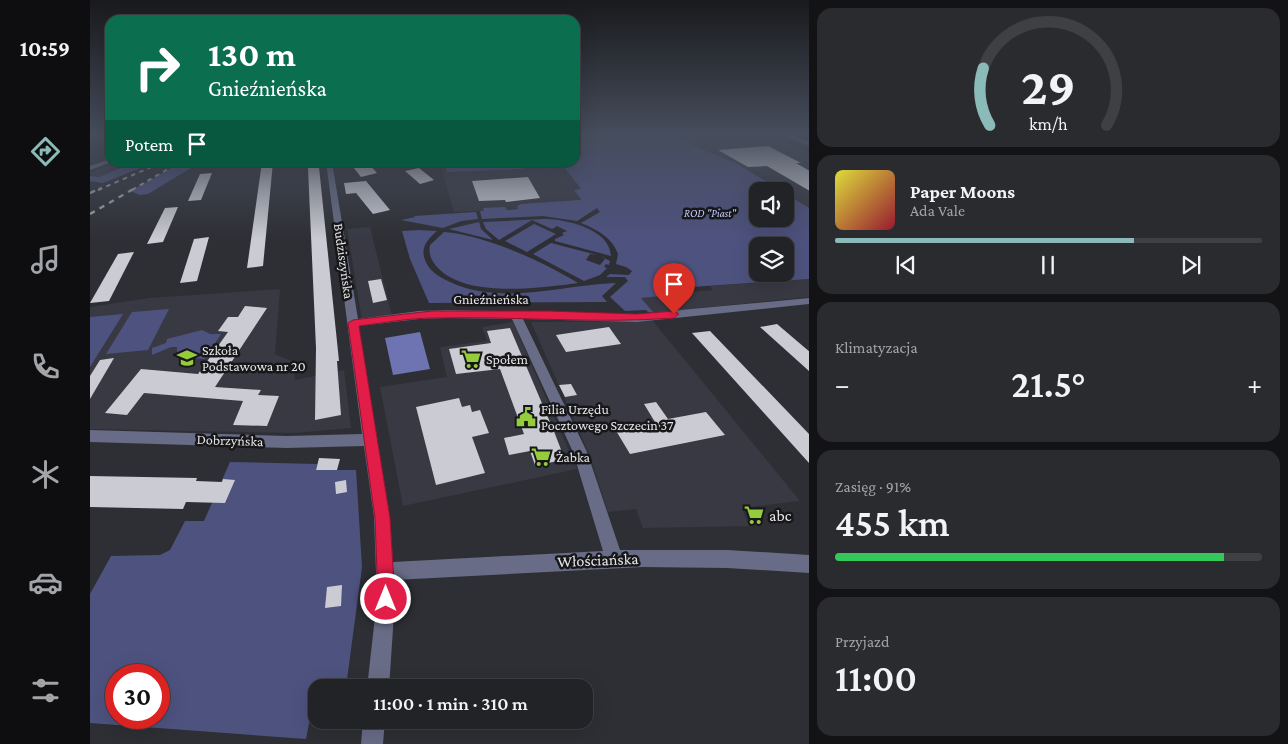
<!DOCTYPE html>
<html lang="pl">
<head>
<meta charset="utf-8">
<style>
	body { margin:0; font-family:"Crimson Pro",serif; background:#2a2b2f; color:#f1f3f6; height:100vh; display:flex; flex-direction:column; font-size:19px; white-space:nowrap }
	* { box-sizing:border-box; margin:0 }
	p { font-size:16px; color:#a2a4a7 }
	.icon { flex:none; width:28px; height:28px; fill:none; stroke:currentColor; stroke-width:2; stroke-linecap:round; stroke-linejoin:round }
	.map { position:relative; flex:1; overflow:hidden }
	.details { display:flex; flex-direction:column; gap:8px; padding:8px; background:#131315; width:479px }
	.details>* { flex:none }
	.guide { position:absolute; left:15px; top:15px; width:475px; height:152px; border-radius:15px; box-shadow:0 5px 20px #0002,0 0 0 1px #3f4044; background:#0b6e4f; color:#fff; overflow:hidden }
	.tools { position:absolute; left:659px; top:182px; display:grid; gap:10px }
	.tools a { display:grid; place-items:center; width:45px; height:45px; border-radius:10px; background:#222327; box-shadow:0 5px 20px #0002,0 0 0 1px #3f4044; font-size:25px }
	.speed { position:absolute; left:15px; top:664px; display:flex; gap:10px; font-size:25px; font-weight:700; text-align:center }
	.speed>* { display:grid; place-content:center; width:65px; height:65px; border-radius:50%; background:#222327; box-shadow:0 5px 20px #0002,0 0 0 1px #3f4044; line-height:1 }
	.speed .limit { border:8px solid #d22; background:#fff; color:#111 }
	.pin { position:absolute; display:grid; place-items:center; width:42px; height:42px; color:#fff; margin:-51px -21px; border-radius:50% 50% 50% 0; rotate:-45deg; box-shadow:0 0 5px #0007 }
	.pin .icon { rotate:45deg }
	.me { position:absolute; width:55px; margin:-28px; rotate:0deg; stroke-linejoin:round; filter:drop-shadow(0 0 4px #0008) }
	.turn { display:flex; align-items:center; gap:18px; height:105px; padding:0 20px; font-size:22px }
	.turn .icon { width:65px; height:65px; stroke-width:2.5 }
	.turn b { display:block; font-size:35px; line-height:42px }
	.then { display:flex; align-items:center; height:48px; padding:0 20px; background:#0003; gap:10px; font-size:19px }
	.big { font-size:38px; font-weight:600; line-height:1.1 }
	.details .card { flex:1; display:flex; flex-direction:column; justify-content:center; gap:8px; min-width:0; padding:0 18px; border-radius:15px; background:#2a2b2f }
	.details .dial { align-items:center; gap:0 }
	.dial svg { height:130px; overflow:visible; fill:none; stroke:#3f4044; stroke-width:7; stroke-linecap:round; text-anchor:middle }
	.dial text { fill:#f1f3f6; stroke:none }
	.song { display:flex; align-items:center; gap:15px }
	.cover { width:60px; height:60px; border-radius:8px; background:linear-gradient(135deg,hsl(60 70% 55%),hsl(350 70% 35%)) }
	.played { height:5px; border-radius:2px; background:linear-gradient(90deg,#8bbbb9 70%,#3f4044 70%) }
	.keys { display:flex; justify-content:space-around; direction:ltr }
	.heat { display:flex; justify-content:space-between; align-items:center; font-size:28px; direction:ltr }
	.charge { height:8px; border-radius:4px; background:linear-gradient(90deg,#34c759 91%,#3f4044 0) }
	.trip { position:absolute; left:218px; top:679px; width:285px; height:50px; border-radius:15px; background:#222327; box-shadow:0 5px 20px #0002,0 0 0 1px #3f4044; font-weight:600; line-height:50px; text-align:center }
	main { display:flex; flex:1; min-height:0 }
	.tabs { display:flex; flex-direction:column; width:90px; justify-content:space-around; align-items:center; background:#0e0e10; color:#a2a4a7 }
	.tabs .icon { width:35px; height:35px }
	.tabs .selected { color:#8bbbb9 }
	.tabs b { font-size:22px; color:#f1f3f6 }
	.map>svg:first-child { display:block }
	.built { fill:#383943 }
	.green { fill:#4e527f; fill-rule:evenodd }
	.water { fill:#6e74b1 }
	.building { fill:#cbccd3 }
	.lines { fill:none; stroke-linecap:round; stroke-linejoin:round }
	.minor { fill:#686c86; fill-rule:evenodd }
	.tertiary { fill:#686c86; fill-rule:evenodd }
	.rail-far1 { stroke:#a4a4a9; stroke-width:2; stroke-dasharray:4.5 4.5; stroke-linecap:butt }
	.rail { stroke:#a4a4a9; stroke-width:2.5; stroke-dasharray:5.5 5.5; stroke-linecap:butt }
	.route { fill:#e11d48; stroke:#92132f }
	.labels { text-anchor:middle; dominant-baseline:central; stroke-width:5; stroke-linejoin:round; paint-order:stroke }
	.far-park-label { font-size:11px; font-style:italic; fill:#c2c9fe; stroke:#171719 }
	.street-label { font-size:14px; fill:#e5e5e9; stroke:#171719 }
	.poi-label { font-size:14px; fill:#e5e5e9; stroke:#171719; text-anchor:start }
	.near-poi-label { font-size:16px; fill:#e5e5e9; stroke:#171719; text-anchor:start }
	.near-street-label { font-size:16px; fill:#e5e5e9; stroke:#171719 }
</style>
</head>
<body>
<main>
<nav class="tabs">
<b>10:59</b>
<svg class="icon selected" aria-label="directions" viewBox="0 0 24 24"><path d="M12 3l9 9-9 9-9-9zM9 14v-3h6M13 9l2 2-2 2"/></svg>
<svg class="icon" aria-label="music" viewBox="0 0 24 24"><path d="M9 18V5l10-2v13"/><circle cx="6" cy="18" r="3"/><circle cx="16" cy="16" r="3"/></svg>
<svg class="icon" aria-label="phone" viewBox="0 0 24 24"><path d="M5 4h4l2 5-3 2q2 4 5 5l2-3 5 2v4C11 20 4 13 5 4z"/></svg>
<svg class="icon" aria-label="climate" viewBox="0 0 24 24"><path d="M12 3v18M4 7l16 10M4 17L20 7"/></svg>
<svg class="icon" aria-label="car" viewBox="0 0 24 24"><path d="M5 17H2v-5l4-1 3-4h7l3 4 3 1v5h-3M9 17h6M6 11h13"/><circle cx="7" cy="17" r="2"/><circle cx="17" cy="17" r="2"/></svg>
<svg class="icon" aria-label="filters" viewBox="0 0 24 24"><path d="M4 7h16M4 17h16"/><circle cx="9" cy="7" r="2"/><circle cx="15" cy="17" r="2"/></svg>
</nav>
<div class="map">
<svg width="720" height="744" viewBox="0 0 720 744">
	<rect width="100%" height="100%" fill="#2e2f34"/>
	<g class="built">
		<polygon points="586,135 681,135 719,155 719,208 695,193 695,191 692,191 646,163 604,146"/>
		<polygon points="25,163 46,163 9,177 0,174 1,172"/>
		<polygon points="350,163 471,163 504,206 364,212"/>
		<polygon points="280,227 302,316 272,320 257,229"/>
		<polygon points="719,279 719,297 561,313 550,297 623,290 620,286"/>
		<polygon points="190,289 185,354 204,362 205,380 254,370 261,428 205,433 0,429 0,307 59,298"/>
		<polygon points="563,321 710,501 652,508 659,526 553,528 546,509 518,512 500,456 441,322"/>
		<polygon points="423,322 487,469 313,506 290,387 357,377 350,347 397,341 392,327"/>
	</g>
	<g class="green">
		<path d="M485,135H586L604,146L646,163L692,191H668V219H695V193L719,208V279L587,288L591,294L551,298L563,312H558L556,310L535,311L520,297L538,281L535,277H516L520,274L539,275L542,271L536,267L526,264L528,254C522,237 506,229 491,223L510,212L507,208L487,221L453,216L392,219L390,211H394L393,208L415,207L417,210L428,209L427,206L431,204L490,200L491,199L484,190L491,189L471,163L485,162ZM668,246H695V274H668Z"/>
		<polygon points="46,162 63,163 13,183 0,181 0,176 9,177"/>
		<polygon points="93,162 109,163 58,194 50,195 40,191"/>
		<polygon points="354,163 429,163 433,169 357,172"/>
		<polygon points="386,212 388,219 371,221 353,228 311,220 325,217 324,216"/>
		<path d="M454,219C476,219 520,229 521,256L465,241V239L474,235L472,233L477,231L467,226L462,229L442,220L409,240L396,229L393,222Z"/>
		<polygon points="389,222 391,229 403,240 359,229"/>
		<polygon points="444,224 466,234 437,252 415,241"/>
		<path d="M329,230L347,231C338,239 330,247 335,260C339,271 349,277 360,282C412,306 471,285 526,283L512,296L517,302L339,303L320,259L312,231Z"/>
		<path d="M354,232C395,235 452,261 488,283C451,288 378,298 349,269C342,262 338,255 340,245Z"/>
		<polygon points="461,243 507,255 500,254 496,260 510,265 515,259 510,256 520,261 519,265 516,264 514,267 517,268 510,275 494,281 443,254"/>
		<polygon points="79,309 58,350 16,354 42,312"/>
		<polygon points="33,314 0,367 0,317"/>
		<polygon points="112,330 120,334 131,334 115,359 93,357 87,352 87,347 81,347 62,355 62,348 76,343 77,339"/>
		<path d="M140,462L227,464L226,470H266L272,567L256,687H226L216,739L0,723V594L21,556L70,555L80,550L95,521H114ZM26,675H69V718H26Z"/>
	</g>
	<polygon class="water" points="330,332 340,369 303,375 295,338"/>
	<g class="building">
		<polygon points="678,146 711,163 706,163 720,171 720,191 677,166 658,167 628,150"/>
		<polygon points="172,162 183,162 173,266 157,268"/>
		<polygon points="259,162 277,162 287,173 271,177"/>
		<polygon points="229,167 249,361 247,361 251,415 225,420 226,348 218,168"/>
		<polygon points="329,168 344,180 330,184 315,171"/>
		<polygon points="122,173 111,200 98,201 110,174"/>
		<polygon points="438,177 450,198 416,202 415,200 389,201 382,181"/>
		<polygon points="276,181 300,210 283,214 266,193 256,194 254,183"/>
		<polygon points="88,207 73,242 57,244 75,208"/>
		<polygon points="119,237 107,281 90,283 104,239"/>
		<polygon points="44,252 19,301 0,303 28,254"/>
		<polygon points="291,279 297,300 283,303 278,281"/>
		<polygon points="155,306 177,308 125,387 171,390 168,395 189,396 177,426 143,425 153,401 54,393 37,415 15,413 51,369 108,374 138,332 128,331 138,317 148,317"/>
		<polygon points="687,324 720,352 720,372 670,327"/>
		<polygon points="519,327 531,344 476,352 466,335"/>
		<polygon points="420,328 465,434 475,460 445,465 440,451 419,455 414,438 434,434 410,369 366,374 359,349 401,343 397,331"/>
		<polygon points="620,331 720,435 720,464 602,333"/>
		<polygon points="24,358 0,399 0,376 10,360"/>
		<polygon points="481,384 487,395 475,397 469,385"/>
		<polygon points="369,398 372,407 380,405 382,412 390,410 399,433 382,437 395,473 346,485 326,407"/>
		<polygon points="566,402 578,419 616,412 635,435 540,454 525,429 565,422 554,404"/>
		<polygon points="229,458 250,459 247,470 226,470"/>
		<polygon points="0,476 107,478 106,481 132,482 133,479 145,480 135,503 96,502 93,509 0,507"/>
		<polygon points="256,480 257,492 246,494 245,482"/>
		<polygon points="252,585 251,606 235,608 237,587"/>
	</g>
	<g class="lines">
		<g class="minor">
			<polygon points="20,159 20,162 22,162 0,170 0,166"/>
			<path d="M236,162H242L268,319L329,311L357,310L547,314L720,298V304L547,322L433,319L497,452L530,550H637L720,555V573L637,568L553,567L304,580L305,599L299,688H277L287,599L284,517L274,446L197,448L0,442V430L197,436L272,434ZM357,318L422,319L483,452L513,551L303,562L300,517L269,326L329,319Z"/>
			<polygon points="273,720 295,720 293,744 271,744"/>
		</g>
		<polygon class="tertiary" points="690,135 700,135 720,142 720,146"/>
		<g class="rail-far1">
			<polyline points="8,190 73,162"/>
			<polyline points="42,190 90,162"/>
		</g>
		<g class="rail">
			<polyline points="0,193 11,188"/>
			<polyline points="0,214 45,188"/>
		</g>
	</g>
	<linearGradient id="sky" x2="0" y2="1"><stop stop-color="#191a1d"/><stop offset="0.56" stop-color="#464d5c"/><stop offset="1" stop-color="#464d5c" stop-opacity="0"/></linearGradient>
	<rect width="720" height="240" fill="url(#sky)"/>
	<path class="route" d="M342,311H459L547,314L584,311L589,314L584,318C504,324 424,316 344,318C319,318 293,323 269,326L300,518L305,599L302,605L296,607L290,605L288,599L285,518L258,323L263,320Z"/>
	<defs>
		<symbol id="school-bare" viewBox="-9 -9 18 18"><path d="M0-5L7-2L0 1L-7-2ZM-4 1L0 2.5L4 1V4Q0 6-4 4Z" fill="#94cc3c" stroke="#171719" stroke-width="2.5" paint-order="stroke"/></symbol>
		<symbol id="supermarket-bare" viewBox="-9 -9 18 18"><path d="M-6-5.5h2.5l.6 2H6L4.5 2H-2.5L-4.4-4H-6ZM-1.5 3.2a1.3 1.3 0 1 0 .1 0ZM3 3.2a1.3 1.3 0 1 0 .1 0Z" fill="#94cc3c" stroke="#171719" stroke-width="2.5" paint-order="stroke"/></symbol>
		<symbol id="civic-bare" viewBox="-9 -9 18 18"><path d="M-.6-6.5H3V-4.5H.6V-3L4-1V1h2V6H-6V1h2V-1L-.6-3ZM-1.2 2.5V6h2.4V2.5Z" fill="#94cc3c" stroke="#171719" stroke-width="2.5" paint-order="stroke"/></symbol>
	</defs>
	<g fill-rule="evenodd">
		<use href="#school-bare" x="83" y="344" width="28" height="28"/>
		<use href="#supermarket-bare" x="367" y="345" width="28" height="28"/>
		<use href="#civic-bare" x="422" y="403" width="28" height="28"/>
		<use href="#supermarket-bare" x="437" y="443" width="28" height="28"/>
		<use href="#supermarket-bare" x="650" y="501" width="28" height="28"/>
	</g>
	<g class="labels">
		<g class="far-park-label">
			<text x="620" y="213">ROD "Piast"</text>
		</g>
		<g class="street-label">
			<text transform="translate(254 261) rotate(82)">Budziszyńska</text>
			<text x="401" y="299">Gnieźnieńska</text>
			<text transform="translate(140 440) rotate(2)">Dobrzyńska</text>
		</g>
		<g class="poi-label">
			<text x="112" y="350">Szkoła<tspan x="112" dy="16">Podstawowa nr 20</tspan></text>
			<text x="396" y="359">Społem</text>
			<text x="451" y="409">Filia Urzędu<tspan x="451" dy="16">Pocztowego Szczecin 37</tspan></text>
			<text x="466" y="457">Żabka</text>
		</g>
		<g class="near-poi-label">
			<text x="679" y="515">abc</text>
		</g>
		<g class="near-street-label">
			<text transform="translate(508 560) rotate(-2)">Włościańska</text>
		</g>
	</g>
</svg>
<div class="tools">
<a><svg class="icon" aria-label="sound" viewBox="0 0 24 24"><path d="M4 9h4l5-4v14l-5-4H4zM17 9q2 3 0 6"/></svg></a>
<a><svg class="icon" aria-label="layers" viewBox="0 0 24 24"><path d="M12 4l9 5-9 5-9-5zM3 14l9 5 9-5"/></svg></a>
</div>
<div class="speed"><div class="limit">30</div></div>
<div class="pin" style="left:584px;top:314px;background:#d93025"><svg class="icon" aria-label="arrive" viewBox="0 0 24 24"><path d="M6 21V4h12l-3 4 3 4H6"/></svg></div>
<svg class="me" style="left:296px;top:599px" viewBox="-20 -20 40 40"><circle r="17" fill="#e11d48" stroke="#fff" stroke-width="3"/><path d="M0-11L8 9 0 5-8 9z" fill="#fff"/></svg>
<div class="trip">11:00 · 1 min · 310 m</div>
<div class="guide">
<div class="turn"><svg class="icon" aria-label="right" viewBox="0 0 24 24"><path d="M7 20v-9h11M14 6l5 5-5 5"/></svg><div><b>130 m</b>Gnieźnieńska</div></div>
<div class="then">Potem<svg class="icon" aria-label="arrive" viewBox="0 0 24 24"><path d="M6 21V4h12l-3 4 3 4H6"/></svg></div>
</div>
</div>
<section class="details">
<div class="card dial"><svg viewBox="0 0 100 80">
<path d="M14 69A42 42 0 1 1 86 69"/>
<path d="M14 69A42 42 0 0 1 10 34" stroke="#8bbbb9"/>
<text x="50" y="56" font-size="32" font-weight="700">29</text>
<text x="50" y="72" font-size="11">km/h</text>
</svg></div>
<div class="card">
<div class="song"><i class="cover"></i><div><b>Paper Moons</b><p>Ada Vale</p></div></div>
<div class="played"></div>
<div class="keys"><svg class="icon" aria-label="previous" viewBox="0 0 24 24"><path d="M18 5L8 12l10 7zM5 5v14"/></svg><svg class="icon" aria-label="pause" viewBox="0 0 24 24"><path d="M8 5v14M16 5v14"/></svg><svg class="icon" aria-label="next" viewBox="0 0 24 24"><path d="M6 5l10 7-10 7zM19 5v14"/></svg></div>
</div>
<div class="card"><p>Klimatyzacja</p>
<div class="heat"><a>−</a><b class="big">21.5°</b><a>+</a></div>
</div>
<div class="card"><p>Zasięg · 91%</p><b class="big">455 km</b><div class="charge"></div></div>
<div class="card"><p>Przyjazd</p><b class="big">11:00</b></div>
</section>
</main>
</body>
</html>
